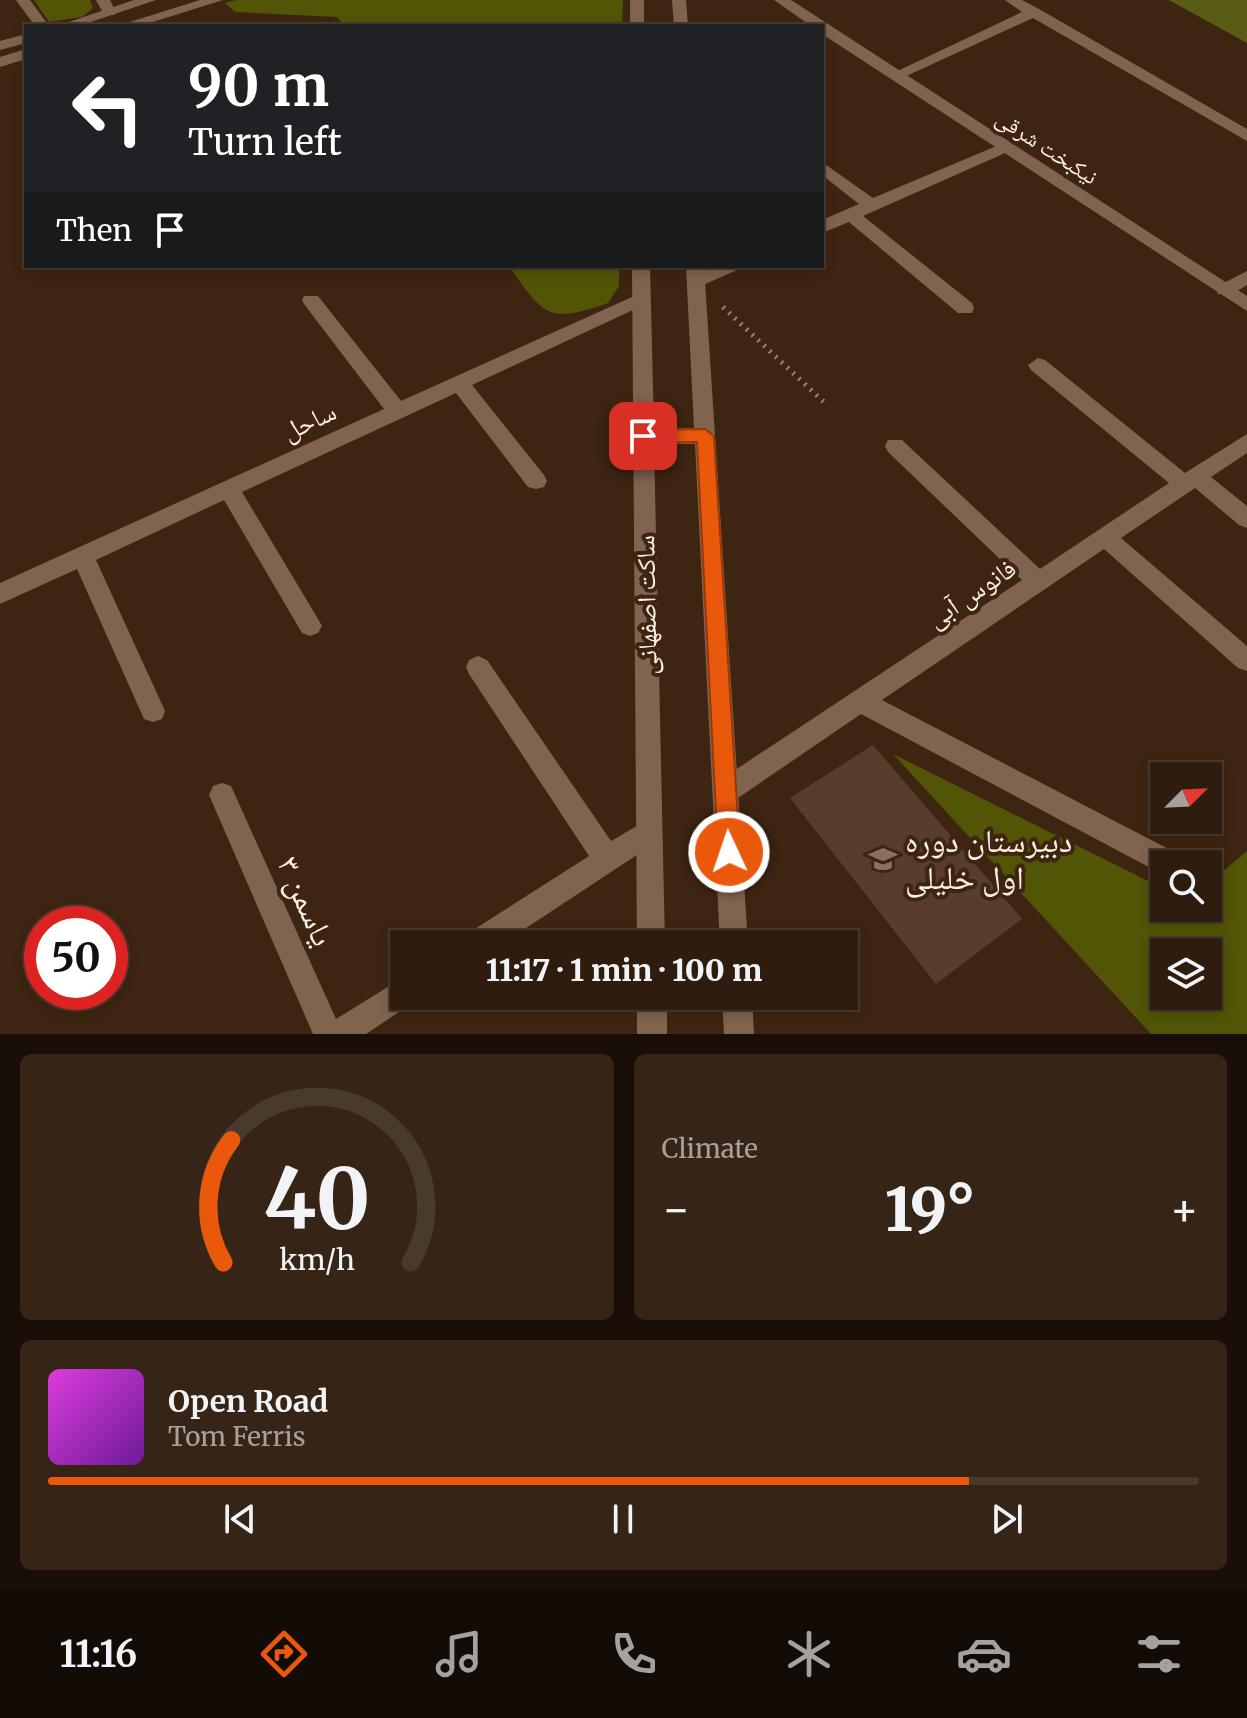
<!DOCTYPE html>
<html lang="en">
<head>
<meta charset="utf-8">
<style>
	body { margin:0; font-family:Merriweather,"Noto Naskh Arabic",serif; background:#362517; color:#f1f3f6; height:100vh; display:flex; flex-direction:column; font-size:30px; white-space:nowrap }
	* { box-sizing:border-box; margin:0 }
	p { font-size:26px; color:#a7a19e }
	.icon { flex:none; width:44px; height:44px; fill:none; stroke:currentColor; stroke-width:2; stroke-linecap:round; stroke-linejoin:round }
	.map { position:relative; height:1034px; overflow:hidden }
	.details { display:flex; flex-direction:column; gap:20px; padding:20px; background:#190f08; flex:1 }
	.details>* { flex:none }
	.hud { position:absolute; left:24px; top:24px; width:800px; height:244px; border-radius:0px; box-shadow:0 4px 12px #0003,0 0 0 2px #493a2e; background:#202124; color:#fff; overflow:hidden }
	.needle { width:52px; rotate:66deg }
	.buttons { position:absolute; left:1150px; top:762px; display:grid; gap:16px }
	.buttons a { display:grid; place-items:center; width:72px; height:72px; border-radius:0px; background:#2e1c0e; box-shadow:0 4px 12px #0003,0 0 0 2px #493a2e; font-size:40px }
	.speed { position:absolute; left:24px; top:906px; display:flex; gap:16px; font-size:40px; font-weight:700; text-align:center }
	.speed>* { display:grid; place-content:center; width:104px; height:104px; border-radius:50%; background:#2e1c0e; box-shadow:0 4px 12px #0003,0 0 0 2px #493a2e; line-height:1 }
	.speed .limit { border:12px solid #d22; background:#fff; color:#111 }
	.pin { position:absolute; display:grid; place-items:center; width:68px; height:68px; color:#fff; margin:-34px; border-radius:16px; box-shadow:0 4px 12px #0006 }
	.me { position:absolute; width:88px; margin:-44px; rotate:357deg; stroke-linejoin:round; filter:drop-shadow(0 0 6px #0008) }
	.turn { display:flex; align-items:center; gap:28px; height:168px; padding:0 32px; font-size:36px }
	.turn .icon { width:104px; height:104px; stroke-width:2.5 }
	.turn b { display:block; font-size:56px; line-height:68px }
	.then { display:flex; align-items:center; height:76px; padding:0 32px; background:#0003; gap:16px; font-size:30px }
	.big { font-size:60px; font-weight:800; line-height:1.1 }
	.details .widget { flex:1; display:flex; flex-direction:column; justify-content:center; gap:12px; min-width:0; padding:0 28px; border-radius:12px; background:#362517 }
	.details .dial { align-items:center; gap:0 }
	.dial svg { height:208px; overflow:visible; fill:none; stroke:#493a2e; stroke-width:7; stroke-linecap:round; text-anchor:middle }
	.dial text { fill:#f1f3f6; stroke:none }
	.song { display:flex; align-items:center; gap:24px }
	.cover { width:96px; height:96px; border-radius:12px; background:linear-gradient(135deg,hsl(300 70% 55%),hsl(280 70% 35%)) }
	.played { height:8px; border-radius:4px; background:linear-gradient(90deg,#ea580c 80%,#493a2e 80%) }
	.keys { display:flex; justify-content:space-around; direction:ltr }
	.heat { display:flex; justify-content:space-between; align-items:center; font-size:44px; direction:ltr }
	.details .tiles { flex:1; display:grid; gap:20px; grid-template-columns:1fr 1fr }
	.widget:last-child { grid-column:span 2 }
	.trip { position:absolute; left:390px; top:930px; width:468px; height:80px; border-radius:0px; background:#2e1c0e; box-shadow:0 4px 12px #0003,0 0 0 2px #493a2e; font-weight:800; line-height:80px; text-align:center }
	.menu { display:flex; height:128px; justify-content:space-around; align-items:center; background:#120b06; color:#a7a19e }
	.menu .icon { width:56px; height:56px }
	.menu .current { color:#ea580c }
	.menu b { font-size:36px; color:#f1f3f6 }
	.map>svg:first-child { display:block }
	.green { fill:#525506; fill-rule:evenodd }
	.forest { fill:#595c14 }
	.building { fill:#583d2a }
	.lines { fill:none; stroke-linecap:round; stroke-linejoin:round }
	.path { stroke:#988373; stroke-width:5; stroke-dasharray:2 6; stroke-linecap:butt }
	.minor { fill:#80644f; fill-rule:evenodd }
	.tertiary { fill:#80644f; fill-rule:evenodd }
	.secondary { fill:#80644f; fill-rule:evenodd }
	.route { fill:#ea580c; stroke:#983908; stroke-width:2 }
	.labels { text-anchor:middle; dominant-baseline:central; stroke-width:8; stroke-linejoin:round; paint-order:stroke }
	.far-street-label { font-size:22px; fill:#ffeee2; stroke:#3e2512 }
	.street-label { font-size:26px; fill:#ffeee2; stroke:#3e2512 }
	.near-poi-label { font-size:32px; fill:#ffeee2; stroke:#3e2512; text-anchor:start }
	.near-street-label { font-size:32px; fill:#ffeee2; stroke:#3e2512 }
</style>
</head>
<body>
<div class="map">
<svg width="1247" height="1034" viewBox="0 0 1247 1034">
	<rect width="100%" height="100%" fill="#3e2512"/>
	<g class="green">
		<polygon points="34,0 90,0 93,8 82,17 49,22"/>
		<polygon points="236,0 623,0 622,26 344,26 337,17 235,12 225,3"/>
		<path d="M509,266H619V286L608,303C548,324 544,316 509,266Z"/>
		<path d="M893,754L1164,889V908H1208V884L1247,851V1034H1151ZM1164,952H1208V996H1164Z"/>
	</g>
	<polygon class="forest" points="1169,0 1247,0 1247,43"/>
	<polygon class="building" points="873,745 1022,919 936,984 790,798"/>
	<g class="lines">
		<polyline class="path" points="723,307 826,404"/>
		<g class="minor">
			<polygon points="16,0 30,0 49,26 35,26"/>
			<polygon points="96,0 110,0 116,12 114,15 104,15"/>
			<polygon points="1005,0 1022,0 1039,9 1247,129 1247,141 1033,18 902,78 897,80 889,75 1022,12"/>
			<polygon points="1006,142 1014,147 1012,150 863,216 972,303 974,308 972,313 958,313 849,222 822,233 822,220 859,204 822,175 822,162 873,198"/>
			<polygon points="715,266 740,266 737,270 703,285 689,285 687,281 689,277"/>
			<polygon points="1247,271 1247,285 1232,294 1218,294 1216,290 1218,286"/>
			<polygon points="641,293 648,295 650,299 648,303 472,385 544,475 547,481 544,487 536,489 528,487 456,393 242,492 318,619 322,626 318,633 310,636 302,633 224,500 96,560 165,711 162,719 153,722 144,719 77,569 0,604 0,583 384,409 304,304 302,300 304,296 318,296 401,401"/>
			<polygon points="1038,358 1045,360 1185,473 1247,434 1247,453 1211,477 1247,506 1247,528 1239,525 1195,488 1121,538 1247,646 1247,671 1238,668 1104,549 882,700 1180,855 1184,864 1164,864 1164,875 1160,873 861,714 735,800 726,803 717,800 713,791 717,782 1022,580 888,452 885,446 888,440 902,440 1040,569 1169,483 1031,370 1028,365"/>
			<polygon points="478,656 487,660 611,841 649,819 658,823 662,832 658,841 502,944 463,944 467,934 589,856 469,674 466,667 469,660"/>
			<polygon points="222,783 231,786 336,1019 404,977 404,996 417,996 414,1002 366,1034 313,1034 209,795 213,786"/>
		</g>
		<g class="tertiary">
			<polygon points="134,0 156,0 79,26 57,26"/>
			<polygon points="200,0 223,0 140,26 117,26"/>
			<polygon points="774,0 791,0 1247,296 1247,311 822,34 822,26 811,26"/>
			<polygon points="26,34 26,43 0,50 0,41"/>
			<polygon points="26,49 26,59 0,67 0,57"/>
		</g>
		<g class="secondary">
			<rect x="630" y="0" width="14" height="26"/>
			<polygon points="672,0 686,0 688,26 674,26"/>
			<polygon points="632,266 650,266 654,428 694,428 686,266 704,266 748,944 720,944 695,444 654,444 665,944 637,944"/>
			<rect x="637" y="996" width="30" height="38"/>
			<polygon points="722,996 752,996 754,1034 724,1034"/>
		</g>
	</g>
	<polygon class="route" points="705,429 714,436 740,852 737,860 729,863 721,860 718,852 697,442 643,443 634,436 643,430"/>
	<defs>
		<symbol id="school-bare" viewBox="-9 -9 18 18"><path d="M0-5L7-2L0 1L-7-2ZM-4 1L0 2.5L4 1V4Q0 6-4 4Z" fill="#8d6e63" stroke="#3e2512" stroke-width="2.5" paint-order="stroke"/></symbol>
	</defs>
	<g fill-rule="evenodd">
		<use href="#school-bare" x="863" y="839" width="40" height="40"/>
	</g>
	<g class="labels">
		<g class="far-street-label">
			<text transform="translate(1047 147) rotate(33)">نیکبخت شرقی</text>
		</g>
		<g class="street-label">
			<text transform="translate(309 421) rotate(-25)">ساحل</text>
			<text transform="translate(971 593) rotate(-34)">فانوس آبی</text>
			<text transform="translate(646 605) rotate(-91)">ساکت اصفهانی</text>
		</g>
		<g class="near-poi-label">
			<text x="905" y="841">دبیرستان دوره<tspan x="905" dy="37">اول خلیلی</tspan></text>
		</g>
		<g class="near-street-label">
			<text transform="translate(306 901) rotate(66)">یاسمن ۳</text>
		</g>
	</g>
</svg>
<div class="buttons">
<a><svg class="needle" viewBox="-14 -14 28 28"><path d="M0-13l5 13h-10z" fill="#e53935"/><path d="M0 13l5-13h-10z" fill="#a7a19e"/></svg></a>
<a><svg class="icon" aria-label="search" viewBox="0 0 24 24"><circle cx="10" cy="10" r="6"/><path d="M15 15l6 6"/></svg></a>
<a><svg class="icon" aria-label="layers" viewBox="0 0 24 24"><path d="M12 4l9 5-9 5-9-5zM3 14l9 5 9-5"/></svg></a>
</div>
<div class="speed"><div class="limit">50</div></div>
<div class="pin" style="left:643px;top:436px;background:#d93025"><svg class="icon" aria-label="arrive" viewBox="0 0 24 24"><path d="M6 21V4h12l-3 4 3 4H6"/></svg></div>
<svg class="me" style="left:729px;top:852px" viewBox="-20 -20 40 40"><circle r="17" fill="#ea580c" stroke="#fff" stroke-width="3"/><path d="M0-11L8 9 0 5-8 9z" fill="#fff"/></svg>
<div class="trip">11:17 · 1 min · 100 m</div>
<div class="hud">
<div class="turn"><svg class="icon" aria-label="left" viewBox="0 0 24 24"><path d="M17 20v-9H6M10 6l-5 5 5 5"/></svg><div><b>90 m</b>Turn left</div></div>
<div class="then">Then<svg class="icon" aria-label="arrive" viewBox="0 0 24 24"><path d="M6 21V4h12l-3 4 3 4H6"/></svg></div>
</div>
</div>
<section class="details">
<div class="tiles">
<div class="widget dial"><svg viewBox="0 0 100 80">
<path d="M14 69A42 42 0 1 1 86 69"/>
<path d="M14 69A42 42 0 0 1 17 22" stroke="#ea580c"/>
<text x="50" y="56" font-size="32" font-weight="700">40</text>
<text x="50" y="72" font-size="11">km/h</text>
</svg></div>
<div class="widget"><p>Climate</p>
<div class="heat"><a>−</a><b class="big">19°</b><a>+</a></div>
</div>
<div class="widget">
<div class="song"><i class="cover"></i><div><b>Open Road</b><p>Tom Ferris</p></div></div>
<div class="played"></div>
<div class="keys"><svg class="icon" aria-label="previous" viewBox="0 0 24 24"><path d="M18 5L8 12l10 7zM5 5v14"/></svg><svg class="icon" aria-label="pause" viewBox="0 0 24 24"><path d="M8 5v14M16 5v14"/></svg><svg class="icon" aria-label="next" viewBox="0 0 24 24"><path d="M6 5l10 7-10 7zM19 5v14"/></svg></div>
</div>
</div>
</section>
<nav class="menu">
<b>11:16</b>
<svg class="icon current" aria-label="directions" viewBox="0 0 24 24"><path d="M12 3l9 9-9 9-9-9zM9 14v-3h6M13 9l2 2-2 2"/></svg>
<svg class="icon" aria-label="music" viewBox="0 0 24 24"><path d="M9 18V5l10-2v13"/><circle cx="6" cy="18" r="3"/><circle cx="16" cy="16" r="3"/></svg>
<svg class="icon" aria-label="phone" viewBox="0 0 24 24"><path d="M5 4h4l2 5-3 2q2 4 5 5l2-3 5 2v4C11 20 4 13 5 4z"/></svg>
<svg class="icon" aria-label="climate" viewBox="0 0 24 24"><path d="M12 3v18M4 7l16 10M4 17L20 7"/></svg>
<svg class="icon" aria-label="car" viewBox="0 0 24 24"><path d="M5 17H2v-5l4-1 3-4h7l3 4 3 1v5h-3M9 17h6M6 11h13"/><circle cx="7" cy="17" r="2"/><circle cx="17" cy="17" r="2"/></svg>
<svg class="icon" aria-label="filters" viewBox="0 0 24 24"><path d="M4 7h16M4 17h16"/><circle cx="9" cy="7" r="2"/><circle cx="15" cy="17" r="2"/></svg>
</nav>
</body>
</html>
